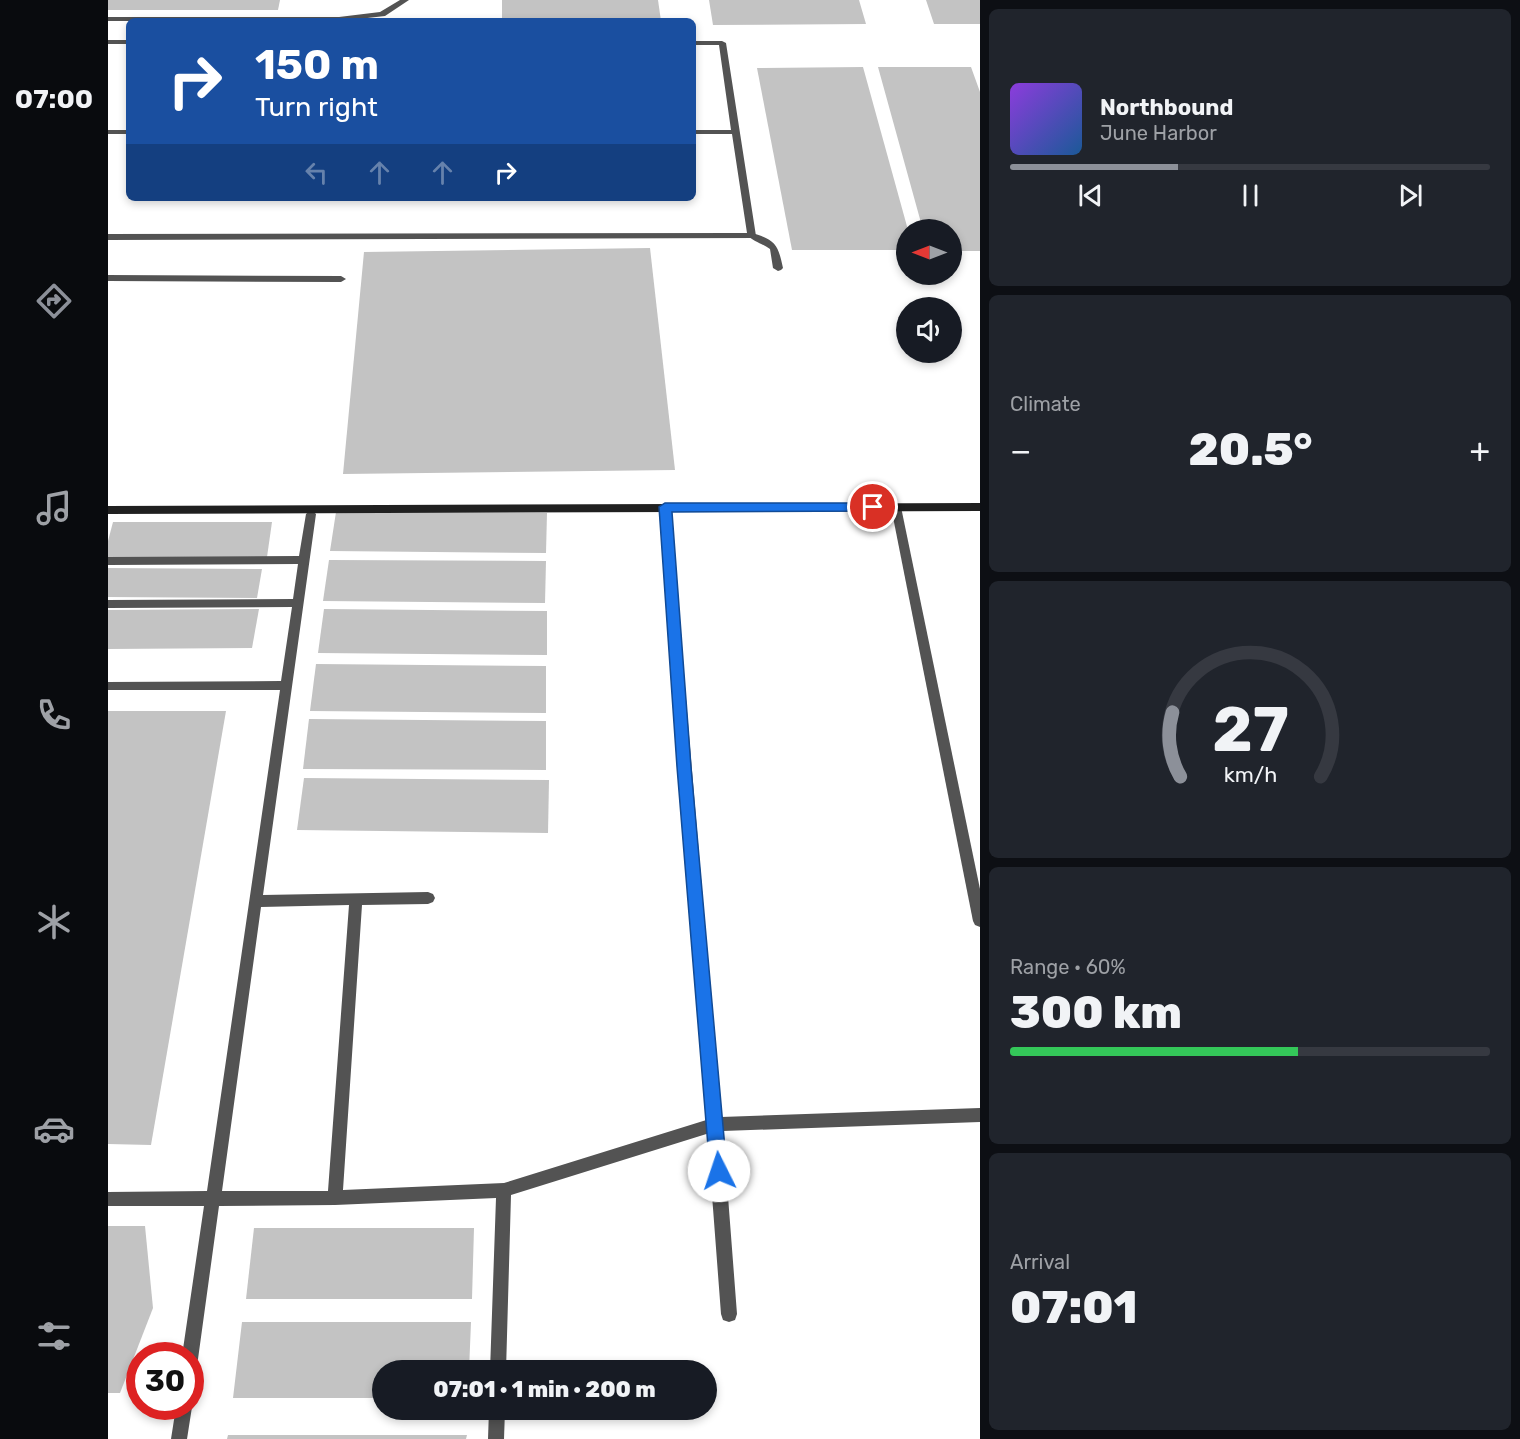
<!DOCTYPE html>
<html lang="en">
<head>
<meta charset="utf-8">
<style>
	body { margin:0; font-family:Rubik,sans-serif; background:#20242c; color:#f1f3f6; height:100vh; display:flex; flex-direction:column; font-size:22px; white-space:nowrap }
	* { box-sizing:border-box; margin:0 }
	p { font-size:20px; color:#9ea1a6 }
	.icon { flex:none; width:33px; height:33px; fill:none; stroke:currentColor; stroke-width:2; stroke-linecap:round; stroke-linejoin:round }
	.map { position:relative; flex:1; overflow:hidden }
	.drawer { display:flex; flex-direction:column; gap:9px; padding:9px; background:#0d0f14; width:540px }
	.drawer>* { flex:none }
	.banner { position:absolute; left:18px; top:18px; width:570px; height:183px; border-radius:9px; box-shadow:0 3px 9px #0003; background:#1a4fa0; color:#fff; overflow:hidden }
	.needle { width:39px; rotate:270deg }
	.buttons { position:absolute; left:788px; top:219px; display:grid; gap:12px }
	.buttons a { display:grid; place-items:center; width:66px; height:66px; border-radius:50%; background:#171b24; box-shadow:0 3px 9px #0003; font-size:30px }
	.speed { position:absolute; left:18px; top:1342px; display:flex; gap:12px; font-size:30px; font-weight:700; text-align:center }
	.speed>* { display:grid; place-content:center; width:78px; height:78px; border-radius:50%; background:#171b24; box-shadow:0 3px 9px #0003; line-height:1 }
	.speed .limit { border:9px solid #d22; background:#fff; color:#111 }
	.pin { position:absolute; display:grid; place-items:center; width:51px; height:51px; color:#fff; margin:-26px; border:3px solid #fff; border-radius:50%; box-shadow:0 2px 6px #0007 }
	.me { position:absolute; width:66px; margin:-33px; rotate:356deg; stroke-linejoin:round; filter:drop-shadow(0 0 4px #0008) }
	.turn { display:flex; align-items:center; gap:21px; height:126px; padding:0 30px; font-size:27px }
	.turn .icon { width:78px; height:78px; stroke-width:2.5 }
	.turn b { display:block; font-size:42px; line-height:51px }
	.lanes { display:flex; align-items:center; height:57px; padding:0 30px; background:#0003; justify-content:center; gap:30px; direction:ltr }
	.lanes .off { opacity:.35 }
	.big { font-size:45px; font-weight:800; line-height:1.1 }
	.drawer .widget { flex:1; display:flex; flex-direction:column; justify-content:center; gap:9px; min-width:0; padding:0 21px; border-radius:9px; background:#20242c }
	.drawer .dial { align-items:center; gap:0 }
	.dial svg { height:156px; overflow:visible; fill:none; stroke:#363941; stroke-width:7; stroke-linecap:round; text-anchor:middle }
	.dial text { fill:#f1f3f6; stroke:none }
	.song { display:flex; align-items:center; gap:18px }
	.cover { width:72px; height:72px; border-radius:9px; background:linear-gradient(135deg,hsl(270 70% 55%),hsl(210 70% 35%)) }
	.played { height:6px; border-radius:3px; background:linear-gradient(90deg,#8c9099 35%,#363941 35%) }
	.keys { display:flex; justify-content:space-around; direction:ltr }
	.heat { display:flex; justify-content:space-between; align-items:center; font-size:33px; direction:ltr }
	.charge { height:9px; border-radius:4px; background:linear-gradient(90deg,#34c759 60%,#363941 0) }
	.trip { position:absolute; left:264px; top:1360px; width:345px; height:60px; border-radius:30px; background:#171b24; box-shadow:0 3px 9px #0003; font-weight:800; line-height:60px; text-align:center }
	main { display:flex; flex:1; min-height:0 }
	.tabs { display:flex; flex-direction:column; width:108px; justify-content:space-around; align-items:center; background:#090b0e; color:#9ea1a6 }
	.tabs .icon { width:42px; height:42px }
	.tabs .active { color:#8c9099 }
	.tabs b { font-size:27px; color:#f1f3f6 }
	.map>svg:first-child { display:block }
	.building { fill:#c3c3c3 }
	.lines { fill:none; stroke-linecap:round; stroke-linejoin:round }
	.lane { fill:#535353; fill-rule:evenodd }
	.street { fill:#535353; fill-rule:evenodd }
	.secondary { fill:#202020; fill-rule:evenodd }
	.route { fill:#1a73e8; stroke:#114b97; stroke-width:1.5 }
</style>
</head>
<body>
<main>
<nav class="tabs">
<b>07:00</b>
<svg class="icon active" aria-label="directions" viewBox="0 0 24 24"><path d="M12 3l9 9-9 9-9-9zM9 14v-3h6M13 9l2 2-2 2"/></svg>
<svg class="icon" aria-label="music" viewBox="0 0 24 24"><path d="M9 18V5l10-2v13"/><circle cx="6" cy="18" r="3"/><circle cx="16" cy="16" r="3"/></svg>
<svg class="icon" aria-label="phone" viewBox="0 0 24 24"><path d="M5 4h4l2 5-3 2q2 4 5 5l2-3 5 2v4C11 20 4 13 5 4z"/></svg>
<svg class="icon" aria-label="climate" viewBox="0 0 24 24"><path d="M12 3v18M4 7l16 10M4 17L20 7"/></svg>
<svg class="icon" aria-label="car" viewBox="0 0 24 24"><path d="M5 17H2v-5l4-1 3-4h7l3 4 3 1v5h-3M9 17h6M6 11h13"/><circle cx="7" cy="17" r="2"/><circle cx="17" cy="17" r="2"/></svg>
<svg class="icon" aria-label="filters" viewBox="0 0 24 24"><path d="M4 7h16M4 17h16"/><circle cx="9" cy="7" r="2"/><circle cx="15" cy="17" r="2"/></svg>
</nav>
<div class="map">
<svg width="872" height="1439" viewBox="0 0 872 1439">
	<rect width="100%" height="100%" fill="#fff"/>
	<g class="building">
		<polygon points="0,0 172,0 170,10 0,10"/>
		<polygon points="394,0 550,0 553,21 394,21"/>
		<polygon points="601,0 751,0 758,24 605,25"/>
		<polygon points="818,0 872,0 872,24 826,24"/>
		<polygon points="755,67 800,230 798,250 684,250 649,68"/>
		<polygon points="770,67 863,67 872,92 872,251 843,251 843,230 815,230"/>
		<polygon points="542,248 567,470 235,474 256,252"/>
		<polygon points="228,512 439,513 438,553 222,551"/>
		<polygon points="5,522 164,522 159,557 0,557 0,541"/>
		<polygon points="221,560 438,561 437,603 215,601"/>
		<polygon points="0,568 154,569 149,598 0,597"/>
		<polygon points="151,609 144,648 0,649 0,610"/>
		<polygon points="216,609 439,611 439,655 210,653"/>
		<polygon points="208,664 438,666 438,713 202,711"/>
		<polygon points="0,711 118,711 43,1145 0,1144"/>
		<polygon points="201,719 438,721 438,770 195,769"/>
		<polygon points="196,778 441,780 440,833 189,830"/>
		<polygon points="0,1226 37,1226 45,1308 12,1393 0,1393"/>
		<polygon points="146,1228 366,1228 364,1299 138,1299"/>
		<polygon points="134,1322 363,1322 361,1371 274,1371 274,1398 125,1398"/>
		<polygon points="120,1435 359,1435 358,1439 119,1439"/>
	</g>
	<g class="lines">
		<g class="lane">
			<polygon points="292,0 301,0 277,16 233,21 0,21 0,17 231,17 272,12"/>
			<path d="M644,233C668,240 670,245 675,268L673,270L670,271L665,268L662,249C655,244 645,241 640,236Z"/>
			<polygon points="0,275 233,276 238,279 233,282 0,281"/>
			<path d="M203,510L208,514L155,895L320,892L325,894L327,898L325,902L320,904L254,905L235,1190L396,1183L608,1117L613,1119L615,1124L613,1129L608,1131L403,1195L398,1371H382L388,1198L227,1205L111,1206L90,1359L88,1365L82,1367V1356H74L96,1206H0V1192L99,1191L172,690H0V682L173,681L184,607L0,608V600L185,599L190,564L0,565V557L191,556L198,514ZM241,905L220,1191H114L153,907Z"/>
			<polygon points="82,1403 84,1407 79,1439 63,1439 68,1407 82,1407"/>
			<polygon points="381,1410 397,1410 396,1439 380,1439"/>
		</g>
		<g class="street">
			<rect x="0" y="40" width="21" height="4"/>
			<polygon points="585,41 614,41 618,43 648,236 647,238 0,240 0,234 639,233 624,134 585,134 585,130 623,130 611,45 585,45"/>
			<rect x="0" y="130" width="21" height="4"/>
			<polygon points="788,503 793,507 872,889 872,927 867,925 865,921 783,507"/>
			<polygon points="557,504 562,508 613,1117 872,1108 872,1122 615,1131 629,1314 627,1320 621,1322 615,1320 613,1314 552,508"/>
		</g>
		<polygon class="secondary" points="872,503 872,511 0,514 0,506"/>
	</g>
	<polygon class="route" points="557,503 765,503 771,507 765,511 564,512 583,767 619,1171 617,1177 611,1179 605,1177 602,1171 569,767 551,507"/>
</svg>
<div class="buttons">
<a><svg class="needle" viewBox="-14 -14 28 28"><path d="M0-13l5 13h-10z" fill="#e53935"/><path d="M0 13l5-13h-10z" fill="#9ea1a6"/></svg></a>
<a><svg class="icon" aria-label="sound" viewBox="0 0 24 24"><path d="M4 9h4l5-4v14l-5-4H4zM17 9q2 3 0 6"/></svg></a>
</div>
<div class="speed"><div class="limit">30</div></div>
<div class="pin" style="left:765px;top:507px;background:#d93025"><svg class="icon" aria-label="arrive" viewBox="0 0 24 24"><path d="M6 21V4h12l-3 4 3 4H6"/></svg></div>
<svg class="me" style="left:611px;top:1171px" viewBox="-20 -20 40 40"><circle r="19" fill="#fff"/><path d="M0-13L10 11 0 6-10 11z" fill="#1a73e8"/></svg>
<div class="trip">07:01 · 1 min · 200 m</div>
<div class="banner">
<div class="turn"><svg class="icon" aria-label="right" viewBox="0 0 24 24"><path d="M7 20v-9h11M14 6l5 5-5 5"/></svg><div><b>150 m</b>Turn right</div></div>
<div class="lanes"><svg class="icon off" aria-label="left" viewBox="0 0 24 24"><path d="M17 20v-9H6M10 6l-5 5 5 5"/></svg><svg class="icon off" aria-label="ahead" viewBox="0 0 24 24"><path d="M12 20V5M6 11l6-6 6 6"/></svg><svg class="icon off" aria-label="ahead" viewBox="0 0 24 24"><path d="M12 20V5M6 11l6-6 6 6"/></svg><svg class="icon" aria-label="right" viewBox="0 0 24 24"><path d="M7 20v-9h11M14 6l5 5-5 5"/></svg></div>
</div>
</div>
<section class="drawer">
<div class="widget">
<div class="song"><i class="cover"></i><div><b>Northbound</b><p>June Harbor</p></div></div>
<div class="played"></div>
<div class="keys"><svg class="icon" aria-label="previous" viewBox="0 0 24 24"><path d="M18 5L8 12l10 7zM5 5v14"/></svg><svg class="icon" aria-label="pause" viewBox="0 0 24 24"><path d="M8 5v14M16 5v14"/></svg><svg class="icon" aria-label="next" viewBox="0 0 24 24"><path d="M6 5l10 7-10 7zM19 5v14"/></svg></div>
</div>
<div class="widget"><p>Climate</p>
<div class="heat"><a>−</a><b class="big">20.5°</b><a>+</a></div>
</div>
<div class="widget dial"><svg viewBox="0 0 100 80">
<path d="M14 69A42 42 0 1 1 86 69"/>
<path d="M14 69A42 42 0 0 1 10 36" stroke="#8c9099"/>
<text x="50" y="56" font-size="32" font-weight="700">27</text>
<text x="50" y="72" font-size="11">km/h</text>
</svg></div>
<div class="widget"><p>Range · 60%</p><b class="big">300 km</b><div class="charge"></div></div>
<div class="widget"><p>Arrival</p><b class="big">07:01</b></div>
</section>
</main>
</body>
</html>
